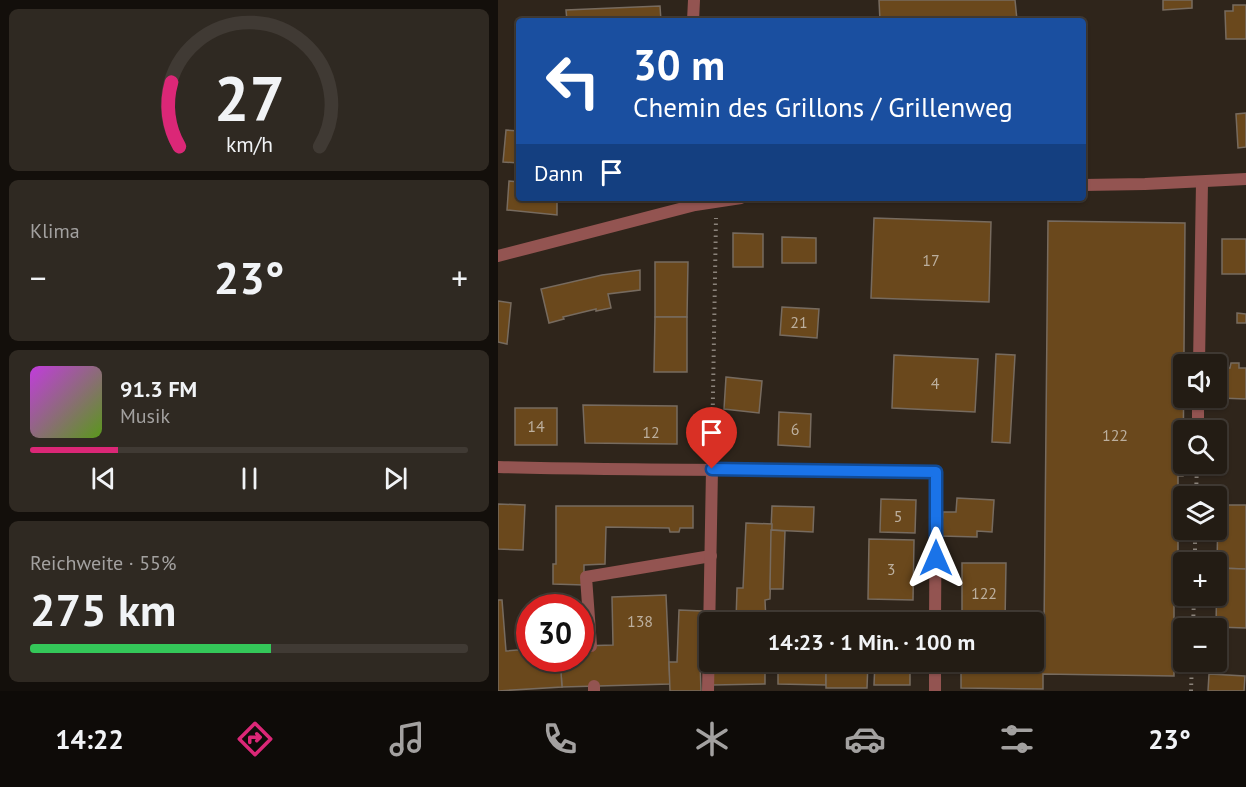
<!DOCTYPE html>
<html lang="de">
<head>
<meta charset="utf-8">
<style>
	body { margin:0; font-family:"PT Sans",sans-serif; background:#2f2922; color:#f1f3f6; height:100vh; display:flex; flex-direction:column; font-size:22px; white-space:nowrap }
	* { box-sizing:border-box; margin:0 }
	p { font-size:20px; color:#a3a1a0 }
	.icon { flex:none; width:33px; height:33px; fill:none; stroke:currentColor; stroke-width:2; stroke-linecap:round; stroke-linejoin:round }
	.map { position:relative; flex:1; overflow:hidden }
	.sheet { display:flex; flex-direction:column; gap:9px; padding:9px; background:#130f0b; width:498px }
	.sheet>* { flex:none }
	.hud { position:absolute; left:18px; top:18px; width:570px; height:183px; border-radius:6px; box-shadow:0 2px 4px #0004,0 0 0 2px #403a34; background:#1a4fa0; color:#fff; overflow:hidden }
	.fabs { position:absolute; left:675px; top:354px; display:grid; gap:12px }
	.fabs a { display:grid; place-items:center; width:54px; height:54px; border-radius:6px; background:#231c14; box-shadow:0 2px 4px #0004,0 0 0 2px #403a34; font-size:30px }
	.speed { position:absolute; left:18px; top:594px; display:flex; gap:12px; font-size:30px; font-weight:700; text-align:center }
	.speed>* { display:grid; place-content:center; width:78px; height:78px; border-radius:50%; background:#231c14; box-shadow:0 2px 4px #0004,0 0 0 2px #403a34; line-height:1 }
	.speed .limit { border:9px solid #d22; background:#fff; color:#111 }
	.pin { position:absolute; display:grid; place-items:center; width:51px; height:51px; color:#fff; margin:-62px -26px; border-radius:50% 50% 50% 0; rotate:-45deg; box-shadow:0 0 6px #0007 }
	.pin .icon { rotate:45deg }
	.me { position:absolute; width:66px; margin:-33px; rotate:0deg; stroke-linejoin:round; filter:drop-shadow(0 0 4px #0008) }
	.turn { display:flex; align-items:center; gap:21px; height:126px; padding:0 18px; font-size:27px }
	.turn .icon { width:78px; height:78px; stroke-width:2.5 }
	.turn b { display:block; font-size:42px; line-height:51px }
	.then { display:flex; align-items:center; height:57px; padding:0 18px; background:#0003; gap:12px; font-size:22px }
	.big { font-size:45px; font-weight:700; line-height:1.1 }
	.sheet .card { flex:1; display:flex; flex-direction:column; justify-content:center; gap:9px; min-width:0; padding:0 21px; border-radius:9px; background:#2f2922 }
	.sheet .dial { align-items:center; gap:0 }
	.dial svg { height:156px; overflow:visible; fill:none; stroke:#403a34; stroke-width:7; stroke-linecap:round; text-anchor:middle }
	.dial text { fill:#f1f3f6; stroke:none }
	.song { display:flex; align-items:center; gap:18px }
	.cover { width:72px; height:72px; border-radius:9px; background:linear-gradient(135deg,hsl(290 70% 55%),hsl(90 70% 35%)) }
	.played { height:6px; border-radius:3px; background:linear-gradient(90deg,#db2777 20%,#403a34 20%) }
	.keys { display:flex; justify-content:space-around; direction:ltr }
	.heat { display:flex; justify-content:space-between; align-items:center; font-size:33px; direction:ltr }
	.charge { height:9px; border-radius:4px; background:linear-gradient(90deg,#34c759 55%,#403a34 0) }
	.trip { position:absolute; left:201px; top:612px; width:345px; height:60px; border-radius:6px; background:#231c14; box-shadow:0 2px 4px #0004,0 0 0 2px #403a34; font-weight:700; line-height:60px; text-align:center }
	.menu { display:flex; height:96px; justify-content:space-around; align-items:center; background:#0e0b08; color:#a3a1a0 }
	.menu .icon { width:42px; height:42px }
	.menu .active { color:#db2777 }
	.menu b { font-size:27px; color:#f1f3f6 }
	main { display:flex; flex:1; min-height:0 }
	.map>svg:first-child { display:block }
	.building { fill:#6a481c; stroke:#776b5f; stroke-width:1.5 }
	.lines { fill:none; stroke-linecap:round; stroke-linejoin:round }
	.path { stroke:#8b837b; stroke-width:4; stroke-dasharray:1.5 4.5; stroke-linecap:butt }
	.service { stroke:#935451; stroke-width:12 }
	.minor { stroke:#935451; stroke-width:12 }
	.route-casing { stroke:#114b97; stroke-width:15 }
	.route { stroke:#1a73e8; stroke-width:10 }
	.labels { text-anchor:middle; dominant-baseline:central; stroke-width:6; stroke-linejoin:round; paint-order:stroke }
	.number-label { font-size:16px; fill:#bcaf9e }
</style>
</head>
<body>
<main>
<section class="sheet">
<div class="card dial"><svg viewBox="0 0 100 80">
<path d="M14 69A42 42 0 1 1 86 69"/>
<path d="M14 69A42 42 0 0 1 10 36" stroke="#db2777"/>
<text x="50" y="56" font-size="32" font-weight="700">27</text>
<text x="50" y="72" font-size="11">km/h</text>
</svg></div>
<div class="card"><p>Klima</p>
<div class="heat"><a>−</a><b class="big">23°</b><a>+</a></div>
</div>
<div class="card">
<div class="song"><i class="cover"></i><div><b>91.3 FM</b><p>Musik</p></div></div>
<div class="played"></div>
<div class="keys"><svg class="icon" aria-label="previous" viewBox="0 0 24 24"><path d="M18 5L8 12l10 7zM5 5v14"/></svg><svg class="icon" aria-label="pause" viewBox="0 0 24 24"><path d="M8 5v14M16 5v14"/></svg><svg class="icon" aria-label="next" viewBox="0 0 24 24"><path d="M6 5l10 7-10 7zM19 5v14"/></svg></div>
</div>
<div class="card"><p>Reichweite · 55%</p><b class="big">275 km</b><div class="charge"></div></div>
</section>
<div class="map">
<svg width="748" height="691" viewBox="0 0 748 691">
	<rect width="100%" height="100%" fill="#2f251b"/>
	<g class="building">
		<polygon points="381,0 517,0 519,20 382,21"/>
		<polygon points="665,0 694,0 694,8 665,10"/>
		<polygon points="735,5 748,5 748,39 728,39 727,11 735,11"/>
		<polygon points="162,6 163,21 69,21 68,10"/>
		<polygon points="748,113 748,147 740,148 738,114"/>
		<polygon points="8,130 21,131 21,163 5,162"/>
		<polygon points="11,181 21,182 21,198 59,198 59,215 9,210"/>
		<polygon points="376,218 493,222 491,302 373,298"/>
		<polygon points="550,221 687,223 685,476 680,476 680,565 685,565 686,583 676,583 676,676 545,674 545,689 463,688 463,662 536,662 536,623 537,630 546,631"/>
		<polygon points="235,233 265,234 265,267 235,267"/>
		<polygon points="284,237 318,238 318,263 284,263"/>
		<rect x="724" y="239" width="24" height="35"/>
		<polygon points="157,262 190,262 189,317 157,317"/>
		<polygon points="142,270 142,290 110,294 113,308 98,311 98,309 65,317 66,319 51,323 43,289 104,275"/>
		<polygon points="0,301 13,303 9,344 0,342"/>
		<polygon points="284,307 321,309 319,338 282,335"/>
		<polygon points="739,313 748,314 748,323 739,323"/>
		<polygon points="157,317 189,317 189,372 156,372"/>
		<polygon points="498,354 517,355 512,443 494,442"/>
		<polygon points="396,355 480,359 477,412 394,408"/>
		<polygon points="733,363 741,363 741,368 748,368 748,399 722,398 722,368 732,368"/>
		<polygon points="228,377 264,381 261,413 226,409"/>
		<polygon points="85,405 179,406 179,444 87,443"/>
		<rect x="17" y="408" width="42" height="37"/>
		<polygon points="281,412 313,414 312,447 280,445"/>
		<polygon points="459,498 496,500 494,532 479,531 479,537 443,536 445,512 458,512"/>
		<polygon points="383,499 418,500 417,533 382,532"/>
		<polygon points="0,504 27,505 25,550 0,549"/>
		<polygon points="720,505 748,505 748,569 719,568"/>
		<polygon points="58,506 195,506 195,528 182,528 181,532 172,532 171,528 108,527 107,564 86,565 86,585 55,584 55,564 58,564"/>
		<polygon points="274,506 316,507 315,532 273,530"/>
		<polygon points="248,523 274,524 272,599 267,600 268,622 238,622 239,588 245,588"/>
		<polygon points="273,530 287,531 285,589 272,589"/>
		<polygon points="371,539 416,540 415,600 370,599"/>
		<polygon points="464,563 508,563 507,622 464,622"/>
		<polygon points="719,568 748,569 748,628 718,627"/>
		<polygon points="168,595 172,684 64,687 62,658 82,658 82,646 115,645 114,597"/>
		<polygon points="0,600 4,600 8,651 32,649 32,658 62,658 64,687 0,691"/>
		<polygon points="181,610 204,611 202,661 203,691 172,691 171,662 179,662"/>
		<polygon points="215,662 267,662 267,684 215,685"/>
		<polygon points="280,662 328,662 328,685 280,684"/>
		<polygon points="328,662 370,662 369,688 328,688"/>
		<polygon points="377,662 412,662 412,685 376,685"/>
		<polygon points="711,674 747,676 746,691 710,691"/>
	</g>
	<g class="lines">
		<g class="path">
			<polyline points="214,453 218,218"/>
			<polyline points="698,496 699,464"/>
			<polyline points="697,562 697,530"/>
			<polyline points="695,628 696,596"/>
			<polyline points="693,691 694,662"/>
		</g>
		<g class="service">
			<polyline points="93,646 88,577 213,556"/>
			<polyline points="96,686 96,691"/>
			<polyline points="210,691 214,469"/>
		</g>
		<g class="minor">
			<polyline points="195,21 196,0"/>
			<polyline points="585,185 647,184 748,179"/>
			<polyline points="0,256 197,205 243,198"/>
			<polyline points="701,364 704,182"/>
			<polyline points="700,430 700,398"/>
			<path d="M0,467C146,471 292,469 438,472L437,622"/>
			<polyline points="437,691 437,662"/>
		</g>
	</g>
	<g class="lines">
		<defs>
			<polyline id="route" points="214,469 438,472 438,558"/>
		</defs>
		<use href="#route" class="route-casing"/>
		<use href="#route" class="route"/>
	</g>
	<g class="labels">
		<g class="number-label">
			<text x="433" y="260">17</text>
			<text x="301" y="322">21</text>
			<text x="437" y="383">4</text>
			<text x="38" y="426">14</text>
			<text x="297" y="429">6</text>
			<text x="153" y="432">12</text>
			<text x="617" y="435">122</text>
			<text x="400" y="516">5</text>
			<text x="393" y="569">3</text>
			<text x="486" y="593">122</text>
			<text x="142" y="621">138</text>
		</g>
	</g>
</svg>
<div class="fabs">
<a><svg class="icon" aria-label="sound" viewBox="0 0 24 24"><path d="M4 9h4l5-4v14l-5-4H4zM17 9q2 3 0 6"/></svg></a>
<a><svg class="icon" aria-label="search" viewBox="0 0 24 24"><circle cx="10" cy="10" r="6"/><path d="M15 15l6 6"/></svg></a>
<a><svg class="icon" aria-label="layers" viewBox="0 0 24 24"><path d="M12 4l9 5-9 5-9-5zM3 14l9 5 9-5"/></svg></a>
<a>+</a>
<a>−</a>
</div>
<div class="speed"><div class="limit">30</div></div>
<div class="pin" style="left:214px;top:469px;background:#d93025"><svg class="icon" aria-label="arrive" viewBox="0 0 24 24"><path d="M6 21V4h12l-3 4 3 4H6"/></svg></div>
<svg class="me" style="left:438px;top:558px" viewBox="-20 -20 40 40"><path d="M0-17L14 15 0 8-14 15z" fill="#1a73e8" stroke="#fff" stroke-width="4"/></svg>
<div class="trip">14:23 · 1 Min. · 100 m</div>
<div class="hud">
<div class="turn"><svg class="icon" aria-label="left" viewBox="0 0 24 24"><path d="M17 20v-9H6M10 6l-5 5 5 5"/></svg><div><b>30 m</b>Chemin des Grillons / Grillenweg</div></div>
<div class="then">Dann<svg class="icon" aria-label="arrive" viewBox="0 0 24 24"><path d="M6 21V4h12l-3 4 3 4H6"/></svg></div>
</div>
</div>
</main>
<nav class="menu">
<b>14:22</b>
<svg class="icon active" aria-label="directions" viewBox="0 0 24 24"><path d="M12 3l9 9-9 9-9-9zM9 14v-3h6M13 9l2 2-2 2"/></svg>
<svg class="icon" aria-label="music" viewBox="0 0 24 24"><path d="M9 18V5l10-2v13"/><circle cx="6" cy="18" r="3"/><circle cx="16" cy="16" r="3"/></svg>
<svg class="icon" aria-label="phone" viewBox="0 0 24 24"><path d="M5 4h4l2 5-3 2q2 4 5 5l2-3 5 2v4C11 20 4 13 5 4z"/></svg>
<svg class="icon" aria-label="climate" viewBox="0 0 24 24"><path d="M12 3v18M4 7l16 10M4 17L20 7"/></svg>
<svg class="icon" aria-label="car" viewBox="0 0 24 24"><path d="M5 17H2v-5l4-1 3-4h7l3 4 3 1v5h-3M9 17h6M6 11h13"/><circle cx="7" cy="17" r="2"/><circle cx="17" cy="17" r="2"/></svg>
<svg class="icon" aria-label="filters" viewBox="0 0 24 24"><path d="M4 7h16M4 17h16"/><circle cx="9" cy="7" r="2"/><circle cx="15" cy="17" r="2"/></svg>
<b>23°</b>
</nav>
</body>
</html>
